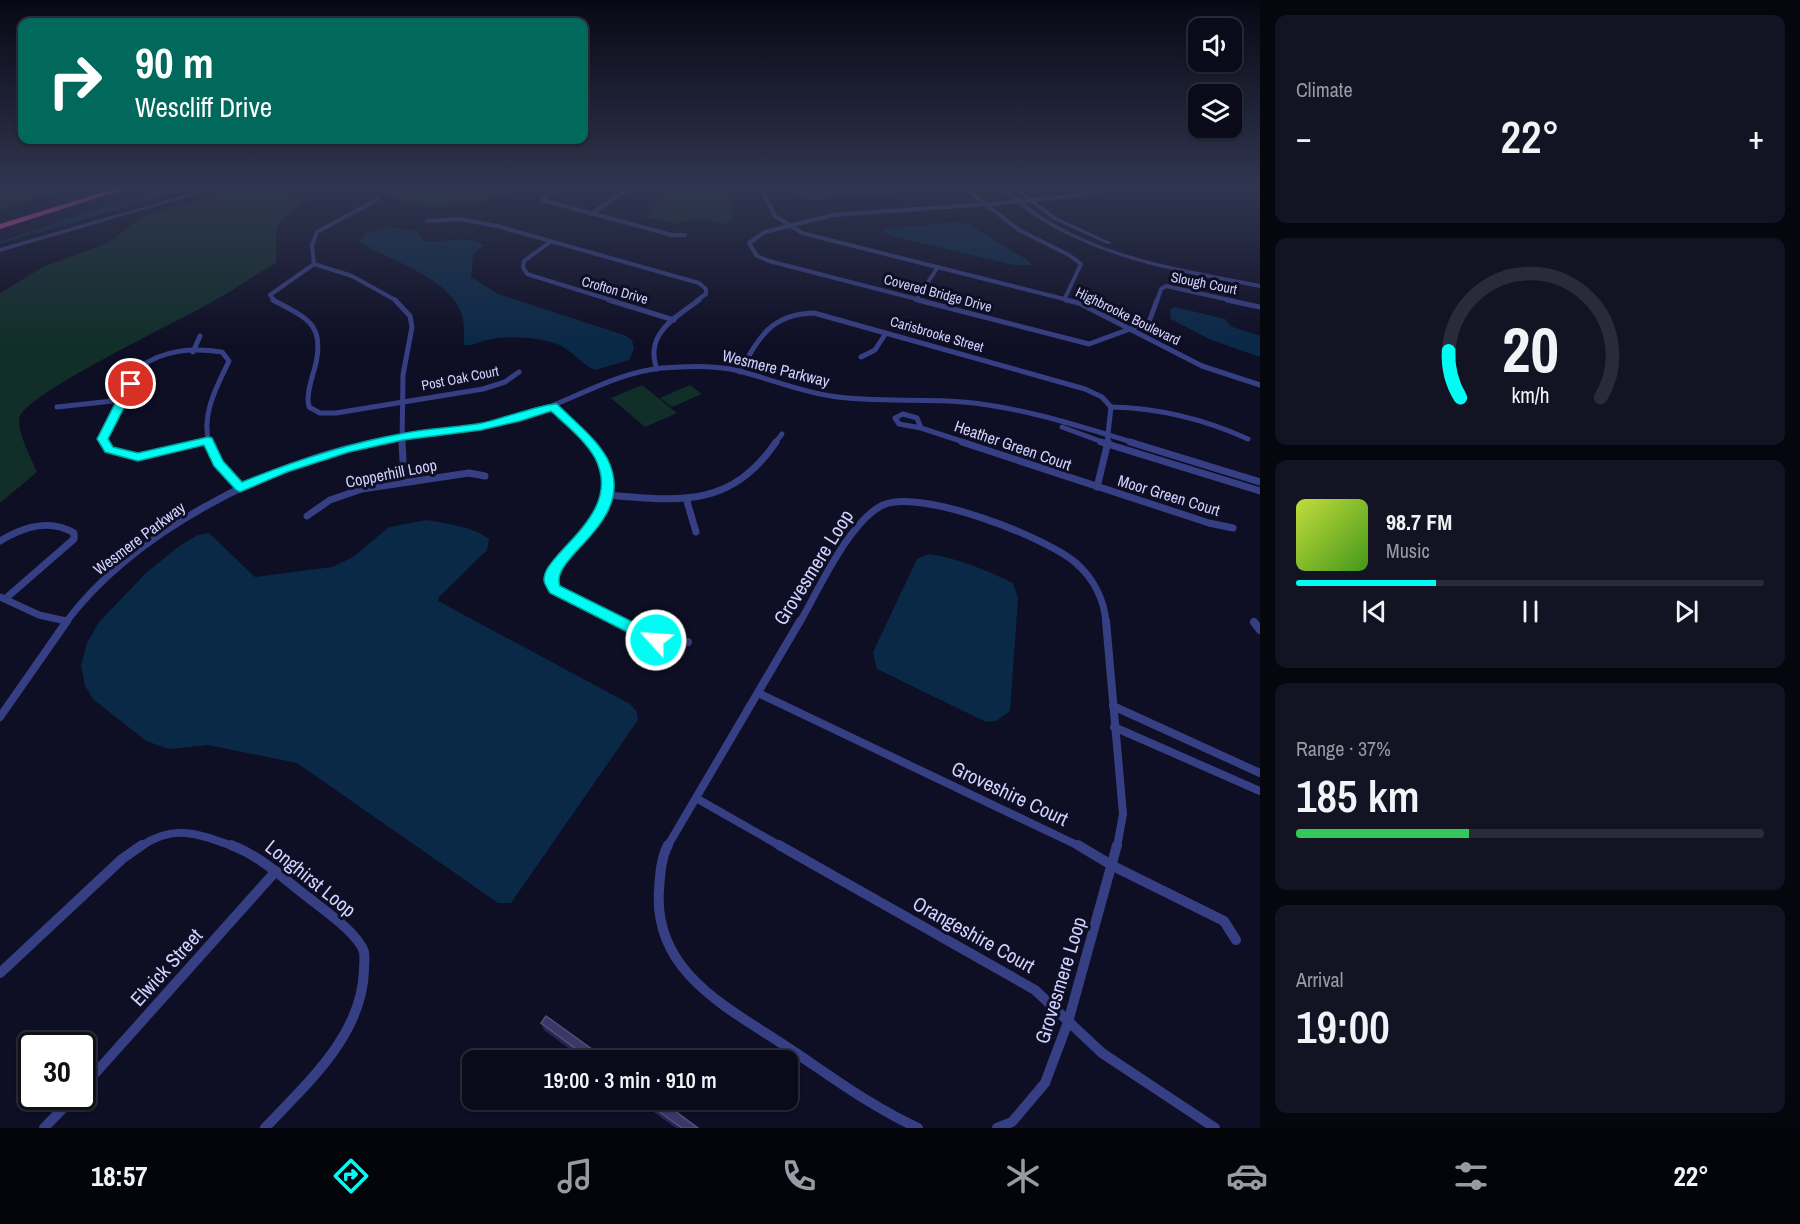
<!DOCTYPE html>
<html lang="en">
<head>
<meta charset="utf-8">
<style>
	body { margin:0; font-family:"Archivo Narrow",sans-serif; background:#131324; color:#f1f3f6; height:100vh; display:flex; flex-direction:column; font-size:22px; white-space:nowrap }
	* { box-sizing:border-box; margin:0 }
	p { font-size:20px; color:#999aa3 }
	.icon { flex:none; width:33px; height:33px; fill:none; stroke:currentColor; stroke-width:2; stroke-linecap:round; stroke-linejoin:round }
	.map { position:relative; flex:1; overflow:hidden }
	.sheet { display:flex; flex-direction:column; gap:15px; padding:15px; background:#06060f; width:540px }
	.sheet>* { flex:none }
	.top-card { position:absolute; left:18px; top:18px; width:570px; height:126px; border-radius:12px; box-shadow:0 2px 4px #0004,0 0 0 2px #2a2b3a; background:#00695c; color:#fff; overflow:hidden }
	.controls { position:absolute; left:1188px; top:18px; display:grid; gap:12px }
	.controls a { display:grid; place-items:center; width:54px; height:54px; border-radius:12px; background:#0a0a1b; box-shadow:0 2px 4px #0004,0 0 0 2px #2a2b3a; font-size:30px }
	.speed { position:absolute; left:18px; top:1032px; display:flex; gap:12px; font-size:30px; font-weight:700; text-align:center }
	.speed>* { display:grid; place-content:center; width:78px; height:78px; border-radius:50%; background:#0a0a1b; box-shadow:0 2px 4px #0004,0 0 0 2px #2a2b3a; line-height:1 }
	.speed .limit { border:3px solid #111; border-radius:9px; background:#fff; color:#111 }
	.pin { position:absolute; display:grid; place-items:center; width:51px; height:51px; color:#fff; margin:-26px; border:3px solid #fff; border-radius:50%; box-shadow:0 2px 6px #0007 }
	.me { position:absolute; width:66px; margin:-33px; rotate:296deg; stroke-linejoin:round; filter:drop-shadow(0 0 4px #0008) }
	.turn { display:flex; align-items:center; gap:21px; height:126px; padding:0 18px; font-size:27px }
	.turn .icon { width:78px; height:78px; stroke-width:2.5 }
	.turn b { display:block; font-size:42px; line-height:51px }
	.big { font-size:45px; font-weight:600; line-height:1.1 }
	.sheet .widget { flex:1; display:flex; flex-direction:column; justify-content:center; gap:9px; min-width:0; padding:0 21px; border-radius:12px; background:#131324 }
	.sheet .dial { align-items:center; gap:0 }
	.dial svg { height:156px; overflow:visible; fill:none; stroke:#2a2b3a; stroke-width:7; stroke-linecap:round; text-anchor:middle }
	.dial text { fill:#f1f3f6; stroke:none }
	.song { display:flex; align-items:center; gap:18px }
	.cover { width:72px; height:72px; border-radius:9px; background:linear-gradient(135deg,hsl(70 70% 55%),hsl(100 70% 35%)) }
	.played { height:6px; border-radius:3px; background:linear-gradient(90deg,#00fcf2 30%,#2a2b3a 30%) }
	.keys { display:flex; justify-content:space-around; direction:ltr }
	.heat { display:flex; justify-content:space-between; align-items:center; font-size:33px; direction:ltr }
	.charge { height:9px; border-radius:4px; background:linear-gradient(90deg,#34c759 37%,#2a2b3a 0) }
	.trip { position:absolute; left:462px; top:1050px; width:336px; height:60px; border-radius:12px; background:#0a0a1b; box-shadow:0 2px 4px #0004,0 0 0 2px #2a2b3a; font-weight:600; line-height:60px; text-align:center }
	.menu { display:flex; height:96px; justify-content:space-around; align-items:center; background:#04040b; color:#999aa3 }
	.menu .icon { width:42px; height:42px }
	.menu .active { color:#00fcf2 }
	.menu b { font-size:27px; color:#f1f3f6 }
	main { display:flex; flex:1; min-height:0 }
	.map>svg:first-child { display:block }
	.green { fill:#112e29 }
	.water { fill:#0a2947 }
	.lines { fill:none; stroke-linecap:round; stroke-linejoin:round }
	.stream { stroke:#0a2947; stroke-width:1.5 }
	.minor-far4 { stroke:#373f84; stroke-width:4 }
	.minor-far3 { stroke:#373f84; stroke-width:5 }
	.minor-far2 { stroke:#373f84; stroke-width:7 }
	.minor-far1 { stroke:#373f84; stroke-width:8 }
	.minor { stroke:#373f84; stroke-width:10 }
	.tertiary { fill:#373f84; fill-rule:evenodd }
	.motorway { fill:#ff4cba; fill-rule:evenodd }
	.wall { fill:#292653 }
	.building { fill:#3b3865; stroke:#52507e; stroke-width:1.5 }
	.route { fill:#00fcf2; stroke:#00a49d; stroke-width:1.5 }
	.labels { text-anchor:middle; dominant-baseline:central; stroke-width:6; stroke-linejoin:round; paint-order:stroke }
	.far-street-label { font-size:14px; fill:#d1d2ff; stroke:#0e0e24 }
	.street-label { font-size:16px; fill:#d1d2ff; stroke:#0e0e24 }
	.near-street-label { font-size:20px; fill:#d1d2ff; stroke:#0e0e24 }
</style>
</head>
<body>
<main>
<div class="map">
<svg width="1260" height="1128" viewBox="0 0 1260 1128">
	<rect width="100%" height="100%" fill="#0e0e24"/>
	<g class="green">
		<polygon points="24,187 69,187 0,209 0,196"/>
		<path d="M246,187H279L305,202C269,226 277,224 276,263C256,274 237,288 217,299C184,319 32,390 20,416C15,428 32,460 37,472L0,503V293L45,266L108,243L142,217Z"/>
		<path d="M386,187H514C504,199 440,209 424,206C412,204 399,199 387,196L384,189Z"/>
		<path d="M672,187H723L732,205L733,216L727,224C708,221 695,215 678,224L647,217L655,204Z"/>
		<polygon points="642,385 677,413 645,427 611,398"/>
		<polygon points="690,385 702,394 672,407 660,398"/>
	</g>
	<g class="water">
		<polygon points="166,187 188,189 0,244 0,241"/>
		<polygon points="794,187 926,187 926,188 920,190 809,200 800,197"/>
		<polygon points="957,222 971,225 1030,262 1030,265 1014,265 891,236 882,231 886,229"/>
		<path d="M387,227L418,231L424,241C442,243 469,235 484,245L473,254L471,277L498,294L624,335L632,340L634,349L629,360L595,370C581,364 572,350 557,344C537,337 507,335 487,340C479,342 473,346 464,345C464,334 465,318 459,308C443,276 389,260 359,242L365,233Z"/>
		<polygon points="1175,307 1225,319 1230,326 1260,336 1260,357 1211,340 1171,319 1170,310"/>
		<path d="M427,520C447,524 472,526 489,539L487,550L439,597L438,601L630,704L637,712L638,720L511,903H498L297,763L208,745L169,749L146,741L93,699L85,686L81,665L87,643L99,622L147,572L181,545L198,535L209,533L255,577L332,567L353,557L389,527Z"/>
		<path d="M929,554C958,558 986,570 1013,583L1018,598L1010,711L996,721L986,722L877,669L873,652L917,559Z"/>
	</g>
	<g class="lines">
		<polyline class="stream" points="249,239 250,230 255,224"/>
		<g class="minor-far4">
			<polyline points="557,187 542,200 672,235 685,235"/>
			<polyline points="760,187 775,216 802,233 1072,301"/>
			<polyline points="963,187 1019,230 1069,255 1081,264 1065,298"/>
			<polyline points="1240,187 1260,190"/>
			<polyline points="0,193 17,187"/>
			<polyline points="591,214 631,187"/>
			<polyline points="427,221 459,219 497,226 699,283 706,289 706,294 696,301"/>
			<polyline points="550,242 524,261 523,267 527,274 614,301"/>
			<polyline points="314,264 352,276 397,301"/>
			<polyline points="916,300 938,267"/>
			<polyline points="275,301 270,295 314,264 312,245 317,232 378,199"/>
			<polyline points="924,301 769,261 757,256 749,243 765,232 833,215 1003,203 1089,194 1109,187"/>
			<polyline points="1157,301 1161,289 1166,286 1234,301"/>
		</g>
		<g class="minor-far3">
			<path d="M273,300C306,318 326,323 315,367C312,378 308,388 308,400L309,407L320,413H336L483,389L505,382L519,372"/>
			<polyline points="395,300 410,316 412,327 403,375 402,443"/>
			<polyline points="609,300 674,320"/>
			<polyline points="918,300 1089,344 1149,322 1157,300"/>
			<polyline points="1066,300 1079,303 1202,366 1260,385"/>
			<polyline points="1227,300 1260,307"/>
			<polyline points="193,352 200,336"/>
			<polyline points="861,357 875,350 886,333"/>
			<path d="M657,369C644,335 674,318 699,300"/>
			<path d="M740,372C759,337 771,314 814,313L1085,389L1102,397L1111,407L1107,443"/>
			<polyline points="553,406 591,443"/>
			<polyline points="57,407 122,400"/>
			<path d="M1111,407C1159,408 1204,419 1248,439"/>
			<polygon points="903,414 917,418 921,428 899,424 895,418"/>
			<polyline points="1062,427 1105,443"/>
			<polyline points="921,428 967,443"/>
			<path d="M105,443L103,439L139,368C163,349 193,348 222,352L229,361C217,386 201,414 209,443"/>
			<polyline points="198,443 208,441"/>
			<path d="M369,443C417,433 468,433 516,419C565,405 611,373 662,368C685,366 708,365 730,369C764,376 796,391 831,396C875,403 919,398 963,402C1021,407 1079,426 1135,443"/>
			<polyline points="775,443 782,434"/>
		</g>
		<g class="minor-far2">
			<polyline points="105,442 109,450 138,457 204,442"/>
			<polyline points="209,442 218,463 240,488"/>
			<polyline points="402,442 404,481"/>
			<path d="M589,442C621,482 606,511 575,544C568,553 557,564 554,575C553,579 555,585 555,589L620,622"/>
			<polyline points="962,442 1209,523 1233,528"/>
			<polyline points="1101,442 1260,491"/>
			<polyline points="1130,442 1260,482"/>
			<polyline points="1097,487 1108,442"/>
			<path d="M608,495C680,501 731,508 776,442"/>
			<polyline points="686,498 696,532"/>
			<polyline points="307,516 330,500 362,489 469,473 485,476"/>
			<path d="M0,541C23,527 49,518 74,533V539L5,599"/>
			<polyline points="0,597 39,615 66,621"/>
			<path d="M66,622C134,532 266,464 376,442"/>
			<path d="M800,622C819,589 850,520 883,505C920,488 1046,537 1076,563C1093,578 1104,599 1106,622"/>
		</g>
		<g class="minor-far1">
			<polyline points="617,621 656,640 688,642"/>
			<polyline points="1106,621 1123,814 1117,847"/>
			<polyline points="1254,622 1260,630"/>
			<polyline points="758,693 1081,847"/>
			<polyline points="1113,706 1260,773"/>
			<polyline points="0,717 67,621"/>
			<polyline points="1114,727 1260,791"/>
			<polyline points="696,798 782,847"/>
			<path d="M140,847C174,823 199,834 235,847"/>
			<polyline points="667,847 800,621"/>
		</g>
		<g class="minor">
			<path d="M231,845C261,856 284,879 309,898C324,910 359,934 364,952C365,957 364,965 364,970C362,1036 307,1083 265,1128"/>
			<path d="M668,845C661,858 660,875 659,890C653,974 731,1009 790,1049C832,1077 872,1107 918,1128"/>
			<polyline points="779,845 1035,990 1102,1053 1215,1128"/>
			<polyline points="1078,845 1113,866 1224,921 1236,940"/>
			<polyline points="0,973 122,859 142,845"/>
			<polyline points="82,1088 276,871"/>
			<polyline points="44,1128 75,1096"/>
			<polyline points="997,1128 1012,1122 1045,1083 1068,1022 1117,845"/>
		</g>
		<g class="tertiary">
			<polygon points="213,187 221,187 0,252 0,248"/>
			<path d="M998,187H1003C1023,202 1042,218 1064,229C1124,261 1194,271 1260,284V288C1195,275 1126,264 1066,234C1041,222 1018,205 998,187Z"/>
			<polygon points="1011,187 1016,187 1056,217 1112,243 1107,244 1052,219"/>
		</g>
		<polygon class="motorway" points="120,187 131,187 0,229 0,224"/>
	</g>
	<g class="wall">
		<polygon points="541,1023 607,1060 585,1060 544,1030"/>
		<polygon points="637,1100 660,1100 698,1128 676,1128"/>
	</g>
	<g class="building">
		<polygon points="546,1016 607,1060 591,1060 541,1023"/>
		<polygon points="643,1100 660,1100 698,1128 682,1128"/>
	</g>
	<linearGradient id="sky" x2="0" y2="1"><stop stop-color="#080814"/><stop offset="0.54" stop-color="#303650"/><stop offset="1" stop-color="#303650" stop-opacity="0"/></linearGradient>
	<rect width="1260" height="345" fill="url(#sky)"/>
	<path class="route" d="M131,381L136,384L108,439L113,447L138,453L208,437L212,438L223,461L242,482C294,461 346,444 400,434C427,428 455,428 482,423C498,420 548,402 557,404C574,421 595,437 607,458C640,522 548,556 560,586L661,636L663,640L661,644H651L550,593C548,589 544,584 544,580C544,571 551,563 557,556C582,528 616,499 595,458C585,440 566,425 551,411L520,421L481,430L403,440L349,452L287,472L240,492L236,490L214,466L204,445L138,461L105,452L97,439L125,384Z"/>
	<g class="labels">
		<g class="far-street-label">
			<text transform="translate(1204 283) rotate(11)">Slough Court</text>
			<text transform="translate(615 290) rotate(16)">Crofton Drive</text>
			<text transform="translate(938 293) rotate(15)">Covered Bridge Drive</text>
			<text transform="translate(1128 316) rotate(26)">Highbrooke Boulevard</text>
			<text transform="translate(937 334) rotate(16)">Carisbrooke Street</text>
			<text transform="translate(460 378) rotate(-11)">Post Oak Court</text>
		</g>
		<g class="street-label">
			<text transform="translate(776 368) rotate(14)">Wesmere Parkway</text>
			<text transform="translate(1013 445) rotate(19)">Heather Green Court</text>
			<text transform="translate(391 473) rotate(-11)">Copperhill Loop</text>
			<text transform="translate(1169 495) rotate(17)">Moor Green Court</text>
			<text transform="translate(139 538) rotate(-37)">Wesmere Parkway</text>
		</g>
		<g class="near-street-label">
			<text transform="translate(813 567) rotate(-58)">Grovesmere Loop</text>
			<text transform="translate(1010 793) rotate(25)">Groveshire Court</text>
			<text transform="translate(311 878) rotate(39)">Longhirst Loop</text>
			<text transform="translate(974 934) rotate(29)">Orangeshire Court</text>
			<text transform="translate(166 967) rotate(-48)">Elwick Street</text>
			<text transform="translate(1060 980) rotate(-73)">Grovesmere Loop</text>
		</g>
	</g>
</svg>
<div class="controls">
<a><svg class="icon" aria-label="sound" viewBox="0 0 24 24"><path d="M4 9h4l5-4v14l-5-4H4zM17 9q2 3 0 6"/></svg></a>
<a><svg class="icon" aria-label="layers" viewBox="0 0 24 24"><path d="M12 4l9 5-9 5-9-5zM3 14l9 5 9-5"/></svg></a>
</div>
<div class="speed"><div class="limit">30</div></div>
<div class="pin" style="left:131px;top:384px;background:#d93025"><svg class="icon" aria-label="arrive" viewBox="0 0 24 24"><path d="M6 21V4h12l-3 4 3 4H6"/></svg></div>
<svg class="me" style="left:656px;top:640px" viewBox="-20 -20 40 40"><circle r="17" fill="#00fcf2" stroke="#fff" stroke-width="3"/><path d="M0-11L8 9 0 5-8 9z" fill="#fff"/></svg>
<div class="trip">19:00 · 3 min · 910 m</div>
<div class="top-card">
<div class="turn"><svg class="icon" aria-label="right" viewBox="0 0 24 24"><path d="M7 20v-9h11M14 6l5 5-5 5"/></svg><div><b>90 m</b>Wescliff Drive</div></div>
</div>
</div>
<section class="sheet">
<div class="widget"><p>Climate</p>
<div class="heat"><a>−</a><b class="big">22°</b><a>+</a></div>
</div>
<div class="widget dial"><svg viewBox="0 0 100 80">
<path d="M14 69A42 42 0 1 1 86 69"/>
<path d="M14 69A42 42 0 0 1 8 45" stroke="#00fcf2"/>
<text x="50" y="56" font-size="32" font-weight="700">20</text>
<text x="50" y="72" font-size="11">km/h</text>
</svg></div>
<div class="widget">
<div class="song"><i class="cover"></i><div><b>98.7 FM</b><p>Music</p></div></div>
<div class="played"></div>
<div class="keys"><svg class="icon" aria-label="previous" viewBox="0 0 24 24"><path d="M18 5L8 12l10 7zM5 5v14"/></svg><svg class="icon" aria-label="pause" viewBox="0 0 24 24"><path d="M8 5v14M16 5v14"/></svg><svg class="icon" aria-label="next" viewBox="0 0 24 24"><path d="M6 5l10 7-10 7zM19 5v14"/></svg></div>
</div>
<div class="widget"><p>Range · 37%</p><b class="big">185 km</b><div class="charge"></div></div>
<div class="widget"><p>Arrival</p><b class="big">19:00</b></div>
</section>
</main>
<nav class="menu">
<b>18:57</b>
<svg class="icon active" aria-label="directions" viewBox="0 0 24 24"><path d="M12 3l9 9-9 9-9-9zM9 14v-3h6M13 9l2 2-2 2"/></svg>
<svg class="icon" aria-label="music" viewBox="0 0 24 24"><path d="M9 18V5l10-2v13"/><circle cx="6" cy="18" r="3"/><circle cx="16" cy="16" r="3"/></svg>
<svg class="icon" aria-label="phone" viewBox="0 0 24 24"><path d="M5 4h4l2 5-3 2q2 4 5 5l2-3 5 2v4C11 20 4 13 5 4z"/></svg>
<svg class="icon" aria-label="climate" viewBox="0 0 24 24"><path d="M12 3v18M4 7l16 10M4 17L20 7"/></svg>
<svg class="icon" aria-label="car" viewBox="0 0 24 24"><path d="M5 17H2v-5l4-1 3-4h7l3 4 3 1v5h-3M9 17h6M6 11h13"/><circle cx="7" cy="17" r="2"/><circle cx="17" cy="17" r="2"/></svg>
<svg class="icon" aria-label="filters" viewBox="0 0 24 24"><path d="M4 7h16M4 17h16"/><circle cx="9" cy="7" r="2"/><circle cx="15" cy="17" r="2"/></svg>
<b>22°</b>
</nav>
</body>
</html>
